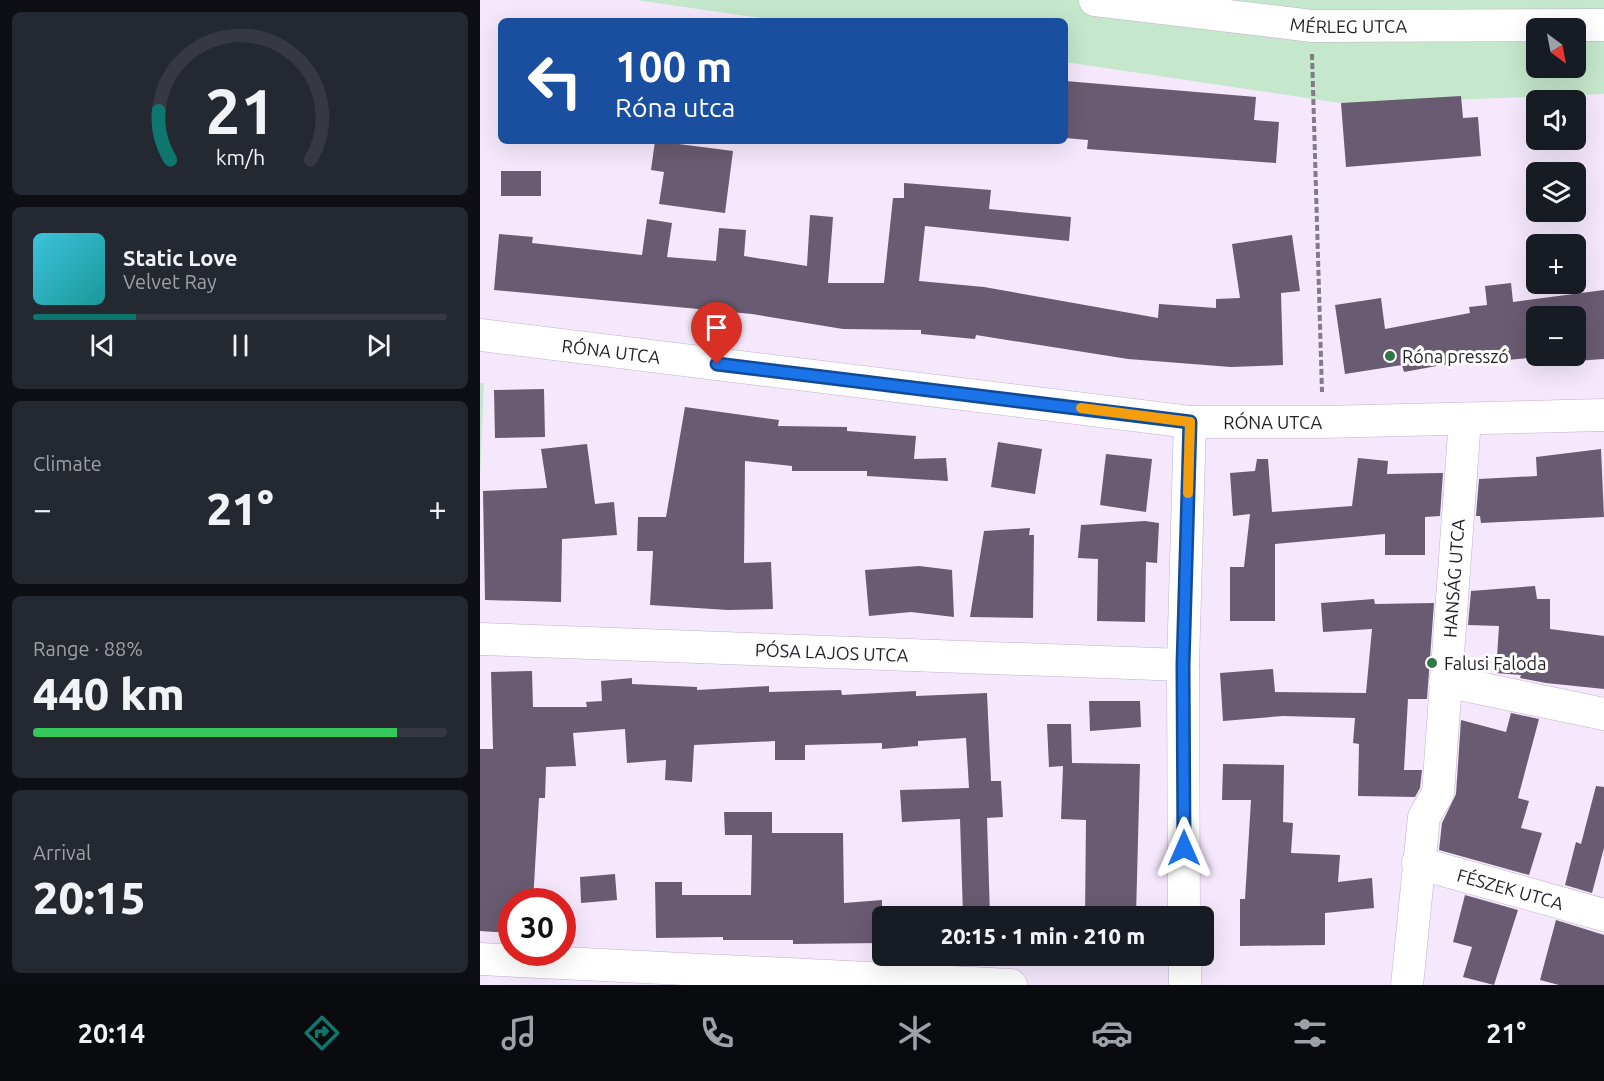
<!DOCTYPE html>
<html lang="en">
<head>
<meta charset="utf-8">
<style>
	body { margin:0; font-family:Ubuntu,sans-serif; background:#242831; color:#f1f3f6; height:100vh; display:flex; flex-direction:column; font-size:22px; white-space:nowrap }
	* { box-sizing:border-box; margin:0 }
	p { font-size:20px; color:#9ea1a6 }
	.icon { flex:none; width:33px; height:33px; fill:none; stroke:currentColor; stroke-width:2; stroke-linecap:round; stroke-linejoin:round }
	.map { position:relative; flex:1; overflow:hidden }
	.drawer { display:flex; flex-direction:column; gap:12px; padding:12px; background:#0d0f14; width:480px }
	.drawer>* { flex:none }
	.banner { position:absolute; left:18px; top:18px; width:570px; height:126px; border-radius:9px; box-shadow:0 6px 24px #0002; background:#1a4fa0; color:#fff; overflow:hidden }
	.needle { width:39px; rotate:148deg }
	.controls { position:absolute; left:1046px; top:18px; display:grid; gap:12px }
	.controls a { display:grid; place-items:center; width:60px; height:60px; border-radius:9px; background:#171b24; box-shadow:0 6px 24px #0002; font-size:30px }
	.speed { position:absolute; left:18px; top:888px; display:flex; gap:12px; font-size:30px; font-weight:700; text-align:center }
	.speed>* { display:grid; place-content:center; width:78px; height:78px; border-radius:50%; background:#171b24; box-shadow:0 6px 24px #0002; line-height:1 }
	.speed .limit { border:9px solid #d22; background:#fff; color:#111 }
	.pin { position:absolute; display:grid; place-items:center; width:51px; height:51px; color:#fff; margin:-62px -26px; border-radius:50% 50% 50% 0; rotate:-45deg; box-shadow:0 0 6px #0007 }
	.pin .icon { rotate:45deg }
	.me { position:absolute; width:66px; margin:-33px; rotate:0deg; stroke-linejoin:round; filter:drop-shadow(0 0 4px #0008) }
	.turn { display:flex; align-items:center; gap:21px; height:126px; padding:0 18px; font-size:27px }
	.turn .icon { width:78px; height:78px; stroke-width:2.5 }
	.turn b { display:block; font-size:42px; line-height:51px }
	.big { font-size:45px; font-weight:800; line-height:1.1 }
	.drawer .widget { flex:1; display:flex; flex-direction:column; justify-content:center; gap:9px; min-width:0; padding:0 21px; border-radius:9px; background:#242831 }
	.drawer .dial { align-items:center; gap:0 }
	.dial svg { height:156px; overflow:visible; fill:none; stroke:#363941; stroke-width:7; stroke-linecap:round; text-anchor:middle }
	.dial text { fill:#f1f3f6; stroke:none }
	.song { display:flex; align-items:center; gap:18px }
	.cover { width:72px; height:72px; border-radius:9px; background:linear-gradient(135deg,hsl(190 70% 55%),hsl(180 70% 35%)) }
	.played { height:6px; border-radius:3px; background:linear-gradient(90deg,#0f766e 25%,#363941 25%) }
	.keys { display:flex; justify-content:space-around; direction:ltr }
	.heat { display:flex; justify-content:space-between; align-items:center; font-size:33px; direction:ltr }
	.charge { height:9px; border-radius:4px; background:linear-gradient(90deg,#34c759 88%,#363941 0) }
	.trip { position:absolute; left:392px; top:906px; width:342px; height:60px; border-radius:9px; background:#171b24; box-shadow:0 6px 24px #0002; font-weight:800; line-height:60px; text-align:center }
	.menu { display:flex; height:96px; justify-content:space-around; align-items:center; background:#090b0e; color:#9ea1a6 }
	.menu .icon { width:42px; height:42px }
	.menu .on { color:#0f766e }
	.menu b { font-size:27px; color:#f1f3f6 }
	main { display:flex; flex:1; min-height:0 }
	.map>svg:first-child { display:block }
	.green { fill:#c5e7cb; fill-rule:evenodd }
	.building { fill:#695b71 }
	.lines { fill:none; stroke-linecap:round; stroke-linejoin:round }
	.street-casing { stroke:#c1b1ca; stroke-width:33 }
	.path { stroke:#837a88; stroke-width:4; stroke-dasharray:6 3; stroke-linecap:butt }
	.street { stroke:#fff; stroke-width:32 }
	.route-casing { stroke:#114b97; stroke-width:15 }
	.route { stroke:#1a73e8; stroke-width:10 }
	.slow { stroke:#f59e0b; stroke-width:10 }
	.poi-dot { fill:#2f7845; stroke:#fff; stroke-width:2 }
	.labels { text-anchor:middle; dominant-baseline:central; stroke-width:6; stroke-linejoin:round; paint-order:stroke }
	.street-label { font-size:18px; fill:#241e27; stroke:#fff }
	.poi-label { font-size:18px; fill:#241e27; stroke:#fff; text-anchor:start }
</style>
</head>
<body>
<main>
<section class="drawer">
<div class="widget dial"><svg viewBox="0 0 100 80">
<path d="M14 69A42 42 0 1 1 86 69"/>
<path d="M14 69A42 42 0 0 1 8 44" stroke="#0f766e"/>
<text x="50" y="56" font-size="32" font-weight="700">21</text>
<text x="50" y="72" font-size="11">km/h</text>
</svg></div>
<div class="widget">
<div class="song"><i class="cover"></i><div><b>Static Love</b><p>Velvet Ray</p></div></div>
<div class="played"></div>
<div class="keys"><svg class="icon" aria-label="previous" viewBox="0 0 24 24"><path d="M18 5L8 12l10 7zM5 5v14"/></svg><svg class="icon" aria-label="pause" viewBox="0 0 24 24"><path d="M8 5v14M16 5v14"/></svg><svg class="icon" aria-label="next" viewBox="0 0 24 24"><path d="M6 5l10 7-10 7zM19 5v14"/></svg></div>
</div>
<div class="widget"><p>Climate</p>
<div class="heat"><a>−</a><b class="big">21°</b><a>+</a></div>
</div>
<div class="widget"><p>Range · 88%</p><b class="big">440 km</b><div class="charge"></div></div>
<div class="widget"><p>Arrival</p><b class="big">20:15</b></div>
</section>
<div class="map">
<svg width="1124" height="985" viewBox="0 0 1124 985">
	<rect width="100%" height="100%" fill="#f5e8fc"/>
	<g class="green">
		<path d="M156,0H1124V94L868,104L585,62V21H301ZM1056,28H1095V68H1056Z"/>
		<polygon points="0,383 4,383 0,479"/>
	</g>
	<g class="building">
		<polygon points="585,81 776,97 774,120 799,122 796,163 607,149 608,140 585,138"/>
		<polygon points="981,96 983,118 998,117 1001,156 866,167 861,103"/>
		<polygon points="175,141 253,151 245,213 179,204 184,172 171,170"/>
		<rect x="21" y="171" width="40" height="25"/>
		<polygon points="424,183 511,190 509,209 591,217 589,241 445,226 439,281 504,287 678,318 679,304 736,308 736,299 760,298 752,244 812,235 820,291 801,293 803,365 751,367 648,359 496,335 495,339 441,334 441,330 363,329 272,314 14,290 19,234 53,237 52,243 162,255 167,219 192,223 187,257 236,261 239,228 266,230 264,256 327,266 330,215 353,217 348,283 404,283 413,198 424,198"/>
		<polygon points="1031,283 1033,302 1124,290 1124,359 1080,362 1079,356 1095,356 1095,316 1056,316 1056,356 1068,356 996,363 995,359 924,372 922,365 865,374 855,305 901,298 905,329 990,313 989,307 1007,305 1005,286"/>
		<polygon points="64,389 65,437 15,438 14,390"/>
		<polygon points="205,407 299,420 298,426 367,427 367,431 436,436 434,459 466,458 468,481 387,476 387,471 312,471 312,466 265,461 264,563 291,562 293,609 248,610 170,605 173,551 157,551 158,517 186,517"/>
		<polygon points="518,442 562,449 555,494 511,487"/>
		<polygon points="107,444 115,504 134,502 137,535 82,539 81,602 5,600 3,491 67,488 61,449"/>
		<polygon points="1121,449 1124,517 1001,523 1000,516 996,516 999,479 1057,476 1056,457"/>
		<polygon points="626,454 672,459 666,512 620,505"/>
		<polygon points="878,458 908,461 907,474 963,473 960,516 945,517 945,555 905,555 905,534 795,544 795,621 750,621 750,567 764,567 770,514 753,516 750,473 775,471 777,459 788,459 792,512 872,506"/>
		<polygon points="665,521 679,523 677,563 666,562 665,622 617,621 618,559 598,558 601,525"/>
		<polygon points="550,528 549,535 554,535 553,618 490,617 504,531"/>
		<polygon points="439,566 472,570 474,617 431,612 389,616 385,570"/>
		<polygon points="1055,586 1057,599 1070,599 1070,629 1124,636 1124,689 1066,683 1040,678 1041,675 1016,673 1019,626 988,625 991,591"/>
		<polygon points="894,599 895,604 954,603 947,699 928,699 924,770 942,770 940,788 935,797 878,796 879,744 873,743 875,718 803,716 743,721 740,673 793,669 795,692 886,693 892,629 843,632 841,603"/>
		<polygon points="52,671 53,707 107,707 106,702 122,701 121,681 152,678 152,684 217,687 217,690 289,686 289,692 361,690 362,695 436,691 436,696 507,693 511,781 521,781 523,817 507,818 510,916 483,916 480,819 422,822 420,790 489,788 486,738 438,741 438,746 402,749 402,743 325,745 325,760 295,760 295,741 214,745 212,782 185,780 186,760 147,763 145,729 93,733 96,766 66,767 65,798 59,798 53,902 32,902 32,933 0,931 0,749 13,749 11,672"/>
		<polygon points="609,701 660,701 661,727 610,731"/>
		<polygon points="1031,713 1059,719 1038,798 1049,801 1041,828 1062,833 1049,875 959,850 962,823 976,794 981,720 1026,732"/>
		<polygon points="567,724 591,724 592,763 660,764 656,916 605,916 606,820 581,819 583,766 569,767"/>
		<polygon points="743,764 804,765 803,822 813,823 811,853 860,855 858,882 892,878 894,908 845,913 845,945 760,946 760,899 765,899 771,800 742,800"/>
		<polygon points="1116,786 1124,787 1124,848 1112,893 1085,885 1096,842 1101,844"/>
		<polygon points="244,812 292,812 292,833 363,833 364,903 402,900 402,943 313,944 313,940 243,940 243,937 176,938 175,882 202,882 202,895 271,895 272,835 245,835"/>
		<polygon points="135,874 137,900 101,903 100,877"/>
		<polygon points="985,895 1038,910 1014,985 983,977 992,947 973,942"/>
		<polygon points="1076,920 1124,935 1124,985 1079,985 1060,980"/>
	</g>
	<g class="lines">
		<defs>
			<g id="street">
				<path id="s1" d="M615,0L832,26L1124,25"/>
				<path id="s2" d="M0,335L710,422H843L1124,415"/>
				<path id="s3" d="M0,639L703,665"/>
				<polyline points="965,681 1124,714"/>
				<path id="s4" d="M938,863L1124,915"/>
				<polyline points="704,916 703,665 710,422"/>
				<polyline points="705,956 705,985"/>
				<polyline points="0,959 531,985"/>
				<path id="s5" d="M927,985L944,817L958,793L985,419"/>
			</g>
		</defs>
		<use href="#street" class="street-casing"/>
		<polyline class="path" points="832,54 842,392"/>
		<use href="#street" class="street"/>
	</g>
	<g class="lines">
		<defs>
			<polyline id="route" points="237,364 710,422 703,665 704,848"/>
		</defs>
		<use href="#route" class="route-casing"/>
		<use href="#route" class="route"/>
		<polyline class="slow" points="601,408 710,422 708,493"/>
	</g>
	<g class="poi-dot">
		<circle cx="910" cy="356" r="6"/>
		<circle cx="952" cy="663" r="6"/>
	</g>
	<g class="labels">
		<g class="street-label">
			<text stroke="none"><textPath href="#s1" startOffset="255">MÉRLEG UTCA</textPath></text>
			<text stroke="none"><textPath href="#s2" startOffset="132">RÓNA UTCA</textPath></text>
			<text stroke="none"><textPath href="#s2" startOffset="798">RÓNA UTCA</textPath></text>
			<text stroke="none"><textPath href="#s5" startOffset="412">HANSÁG UTCA</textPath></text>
			<text stroke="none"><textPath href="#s3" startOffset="352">PÓSA LAJOS UTCA</textPath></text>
			<text stroke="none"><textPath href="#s4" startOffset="96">FÉSZEK UTCA</textPath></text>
		</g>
		<g class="poi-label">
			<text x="922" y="356">Róna presszó</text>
			<text x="964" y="663">Falusi Faloda</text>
		</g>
	</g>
</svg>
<div class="controls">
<a><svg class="needle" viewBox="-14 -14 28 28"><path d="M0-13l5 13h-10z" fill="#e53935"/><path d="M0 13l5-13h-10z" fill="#9ea1a6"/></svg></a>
<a><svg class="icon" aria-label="sound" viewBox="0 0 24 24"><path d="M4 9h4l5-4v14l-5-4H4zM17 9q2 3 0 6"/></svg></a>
<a><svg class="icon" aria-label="layers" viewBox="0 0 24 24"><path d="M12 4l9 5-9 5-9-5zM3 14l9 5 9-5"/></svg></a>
<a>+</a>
<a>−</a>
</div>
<div class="speed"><div class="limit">30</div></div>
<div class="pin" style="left:237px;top:364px;background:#d93025"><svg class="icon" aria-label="arrive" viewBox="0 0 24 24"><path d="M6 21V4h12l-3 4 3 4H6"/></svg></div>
<svg class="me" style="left:704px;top:848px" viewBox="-20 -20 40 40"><path d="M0-17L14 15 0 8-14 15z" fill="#1a73e8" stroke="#fff" stroke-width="4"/></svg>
<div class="trip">20:15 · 1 min · 210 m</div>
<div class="banner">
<div class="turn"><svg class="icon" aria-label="left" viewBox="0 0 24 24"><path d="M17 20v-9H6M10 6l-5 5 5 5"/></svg><div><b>100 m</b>Róna utca</div></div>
</div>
</div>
</main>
<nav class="menu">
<b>20:14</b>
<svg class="icon on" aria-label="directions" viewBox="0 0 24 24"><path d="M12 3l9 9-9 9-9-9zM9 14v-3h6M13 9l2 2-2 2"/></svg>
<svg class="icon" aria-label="music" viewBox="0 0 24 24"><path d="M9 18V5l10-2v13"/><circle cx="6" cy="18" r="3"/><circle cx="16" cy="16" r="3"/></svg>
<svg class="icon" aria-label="phone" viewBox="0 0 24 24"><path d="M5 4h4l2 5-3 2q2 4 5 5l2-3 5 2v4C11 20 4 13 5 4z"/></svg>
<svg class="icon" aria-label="climate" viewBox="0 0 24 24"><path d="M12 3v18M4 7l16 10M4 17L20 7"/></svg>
<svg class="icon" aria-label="car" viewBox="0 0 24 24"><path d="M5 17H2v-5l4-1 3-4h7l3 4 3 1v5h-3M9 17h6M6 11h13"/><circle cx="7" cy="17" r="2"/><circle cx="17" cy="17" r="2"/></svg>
<svg class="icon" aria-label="filters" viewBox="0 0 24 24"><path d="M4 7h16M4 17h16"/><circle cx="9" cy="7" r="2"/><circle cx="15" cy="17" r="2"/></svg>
<b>21°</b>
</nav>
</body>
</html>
